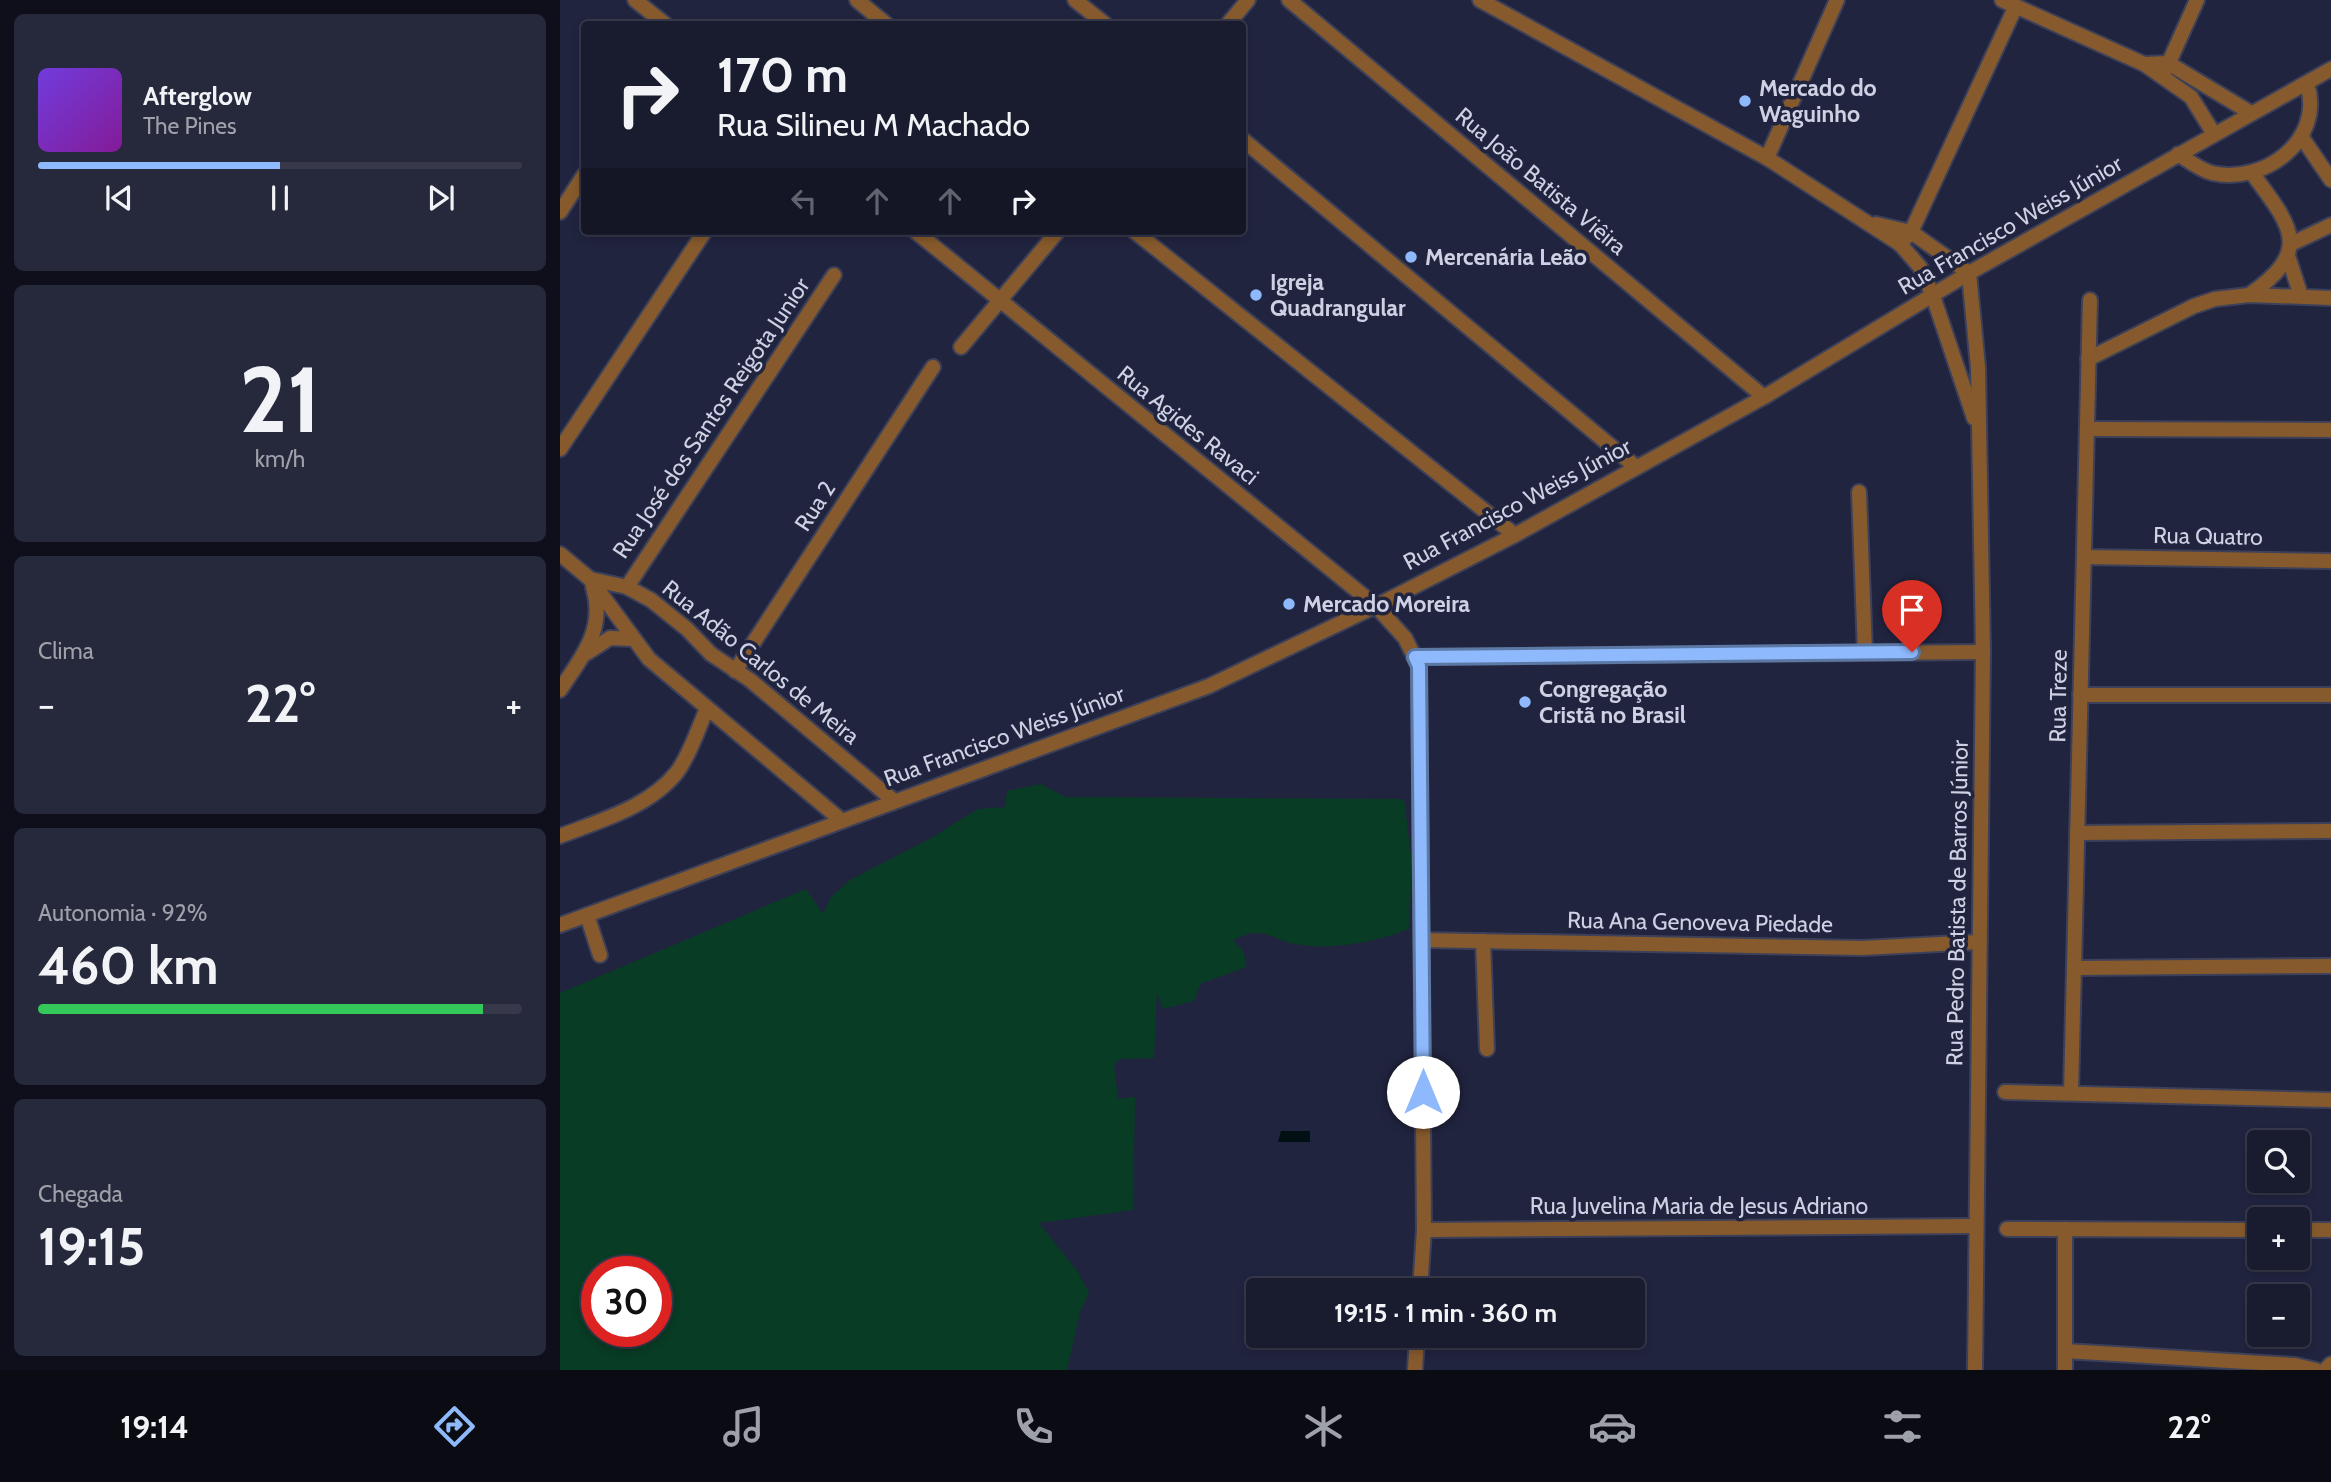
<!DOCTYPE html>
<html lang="pt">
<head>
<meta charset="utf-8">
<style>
	body { margin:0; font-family:Cabin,sans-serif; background:#26283b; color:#f1f3f6; height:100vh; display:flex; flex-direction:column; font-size:26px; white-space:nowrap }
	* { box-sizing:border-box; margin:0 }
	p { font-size:23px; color:#9fa1aa }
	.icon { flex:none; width:38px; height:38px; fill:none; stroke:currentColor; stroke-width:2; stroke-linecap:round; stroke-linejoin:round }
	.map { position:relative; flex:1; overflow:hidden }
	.panel { display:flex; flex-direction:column; gap:14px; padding:14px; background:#0e0f1a; width:560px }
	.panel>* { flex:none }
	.hud { position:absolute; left:21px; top:21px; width:665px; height:214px; border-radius:7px; box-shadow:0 4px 10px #0003,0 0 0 2px #37394b; background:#191b2f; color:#f1f3f6; overflow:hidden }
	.tools { position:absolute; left:1687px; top:1130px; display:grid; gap:14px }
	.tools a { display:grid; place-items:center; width:63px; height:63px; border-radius:7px; background:#191b2f; box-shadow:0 4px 10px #0003,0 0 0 2px #37394b; font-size:35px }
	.speed { position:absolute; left:21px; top:1256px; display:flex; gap:14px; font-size:35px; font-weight:700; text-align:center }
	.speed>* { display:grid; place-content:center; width:91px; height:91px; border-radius:50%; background:#191b2f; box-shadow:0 4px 10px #0003,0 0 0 2px #37394b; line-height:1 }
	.speed .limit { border:10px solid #d22; background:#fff; color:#111 }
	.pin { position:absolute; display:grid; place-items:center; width:60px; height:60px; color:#fff; margin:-72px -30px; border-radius:50% 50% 50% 0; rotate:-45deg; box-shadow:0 0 7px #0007 }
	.pin .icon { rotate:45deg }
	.me { position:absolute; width:77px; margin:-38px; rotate:0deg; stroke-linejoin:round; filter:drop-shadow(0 0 5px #0008) }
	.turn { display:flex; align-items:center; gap:24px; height:147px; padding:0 21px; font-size:32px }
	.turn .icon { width:91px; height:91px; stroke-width:2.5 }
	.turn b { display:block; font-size:49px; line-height:60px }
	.lanes { display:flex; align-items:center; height:66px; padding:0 21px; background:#0003; justify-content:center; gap:35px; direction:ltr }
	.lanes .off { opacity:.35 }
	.big { font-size:52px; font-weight:700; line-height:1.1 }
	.panel .widget { flex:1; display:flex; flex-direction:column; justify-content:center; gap:10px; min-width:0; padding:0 24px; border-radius:10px; background:#26283b }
	.panel .dial { align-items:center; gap:0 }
	.dial b { font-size:91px; line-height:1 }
	.song { display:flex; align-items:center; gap:21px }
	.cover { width:84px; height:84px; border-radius:10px; background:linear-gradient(135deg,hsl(260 70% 55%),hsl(290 70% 35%)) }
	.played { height:7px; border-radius:4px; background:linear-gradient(90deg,#8eb9fc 50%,#37394b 50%) }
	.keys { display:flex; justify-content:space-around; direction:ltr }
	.heat { display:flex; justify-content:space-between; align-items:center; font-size:38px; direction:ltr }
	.charge { height:10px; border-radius:5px; background:linear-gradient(90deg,#34c759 92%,#37394b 0) }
	.trip { position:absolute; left:686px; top:1278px; width:399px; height:70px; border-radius:7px; background:#191b2f; box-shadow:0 4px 10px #0003,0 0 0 2px #37394b; font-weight:700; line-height:70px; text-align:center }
	.dock { display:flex; height:112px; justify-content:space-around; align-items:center; background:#0a0b13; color:#9fa1aa }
	.dock .icon { width:49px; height:49px }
	.dock .selected { color:#8eb9fc }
	.dock b { font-size:32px; color:#f1f3f6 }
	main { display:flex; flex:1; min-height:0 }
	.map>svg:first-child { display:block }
	.green { fill:#093c24; fill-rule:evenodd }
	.water { fill:#011113 }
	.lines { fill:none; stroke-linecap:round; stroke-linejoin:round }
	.street-casing { stroke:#3d4059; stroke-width:18 }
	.street { stroke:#865a2c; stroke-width:14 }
	.route-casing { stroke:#5c78a4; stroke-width:18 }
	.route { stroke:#8eb9fc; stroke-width:12 }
	.poi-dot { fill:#8eb9fc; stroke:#21243f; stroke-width:2.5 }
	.labels { text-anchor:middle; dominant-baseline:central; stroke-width:7; stroke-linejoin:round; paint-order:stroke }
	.poi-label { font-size:23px; font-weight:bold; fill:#cdd1e3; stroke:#21243f; text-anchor:start }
	.street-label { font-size:23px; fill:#cdd1e3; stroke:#21243f }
</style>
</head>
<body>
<main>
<section class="panel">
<div class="widget">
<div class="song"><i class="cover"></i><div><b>Afterglow</b><p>The Pines</p></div></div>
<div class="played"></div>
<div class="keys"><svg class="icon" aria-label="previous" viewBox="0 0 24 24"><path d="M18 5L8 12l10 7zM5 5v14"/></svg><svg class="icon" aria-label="pause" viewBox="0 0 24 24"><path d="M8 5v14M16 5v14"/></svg><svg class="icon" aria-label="next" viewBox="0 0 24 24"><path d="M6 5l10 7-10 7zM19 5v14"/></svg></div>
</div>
<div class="widget dial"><b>21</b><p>km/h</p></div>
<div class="widget"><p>Clima</p>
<div class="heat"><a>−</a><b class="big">22°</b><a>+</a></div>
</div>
<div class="widget"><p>Autonomia · 92%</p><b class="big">460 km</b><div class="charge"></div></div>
<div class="widget"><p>Chegada</p><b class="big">19:15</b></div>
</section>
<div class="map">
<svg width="1771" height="1370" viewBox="0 0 1771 1370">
	<rect width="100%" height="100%" fill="#21243f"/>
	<path class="green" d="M481,784L505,797L844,799L852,864L849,929C817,942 769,951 735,944C706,938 706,925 673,940L684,952L686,967L640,984L634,1001L603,1009L597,992L594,1058L559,1059L554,1065L558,1099L575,1097L573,1210L479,1223L518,1272L529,1293L520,1312L507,1370H0V993L246,889L263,914L271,897L290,880L371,838L418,809L445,807L447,791ZM96,1272V1332H37V1272Z"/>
	<polygon class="water" points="721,1131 750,1131 750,1142 718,1142"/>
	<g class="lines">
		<defs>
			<g id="street">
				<polyline points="75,0 105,24"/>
				<polyline points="297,0 326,24"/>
				<polyline points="515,0 545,24"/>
				<polyline points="729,0 1204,397"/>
				<polyline points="920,0 1207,158 1340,244 1360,267 1373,296 1414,418"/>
				<polyline points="1442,0 1584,64 1631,97 1654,134"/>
				<polyline points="668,24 688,0"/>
				<polyline points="1584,64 1608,63 1691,113"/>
				<polyline points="1606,69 1637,0"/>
				<polyline points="1741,136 1771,180"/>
				<polyline points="682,139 1076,467"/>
				<path d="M1618,154C1629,161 1640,170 1652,173C1704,185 1765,140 1747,84"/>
				<polyline points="1207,158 1277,0"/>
				<polyline points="0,212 24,175"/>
				<polyline points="1316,224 1351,232 1409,273"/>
				<polyline points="355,231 816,606 845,638 859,666 864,1230 860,1290"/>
				<polyline points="574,231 955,535"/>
				<polyline points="1733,243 1771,225"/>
				<polyline points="1340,244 1351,232 1455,8"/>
				<polyline points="1728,256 1741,296"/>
				<polyline points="1409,273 1418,367 1423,652 1415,1370"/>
				<path d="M1689,295C1754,250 1731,226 1692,173"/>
				<polyline points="401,347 498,231"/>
				<polyline points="1528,359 1634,306 1655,299 1689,295 1771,298"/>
				<polyline points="1527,429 1771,430"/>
				<polyline points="0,449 145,231"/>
				<polyline points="1299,492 1305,653"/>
				<polyline points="0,554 30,579 89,659 281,820"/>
				<polyline points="1524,557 1771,561"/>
				<polyline points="30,579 67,587 91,600 127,629 151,654 190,680 333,800"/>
				<polyline points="67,587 274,275"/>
				<polyline points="27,653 50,638 74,639"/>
				<polyline points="854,657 1423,652"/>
				<polyline points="175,671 373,367"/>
				<path d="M0,690C22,657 46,629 33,587"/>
				<polyline points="1520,695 1771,695"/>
				<polyline points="1517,833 1771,831"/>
				<path d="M0,836C39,821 90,807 117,772C130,755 138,728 147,709"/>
				<polyline points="27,915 40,955"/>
				<polyline points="0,925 649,686 816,606 955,535 1204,397 1409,273 1771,69"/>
				<polyline points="861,940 1302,948 1418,942"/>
				<polyline points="923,941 927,1049"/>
				<polyline points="1514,968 1771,966"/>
				<polyline points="1445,1092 1771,1100"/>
				<polyline points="1511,1093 1530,300"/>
				<polyline points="1447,1229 1699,1230"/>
				<polyline points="1505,1229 1505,1370"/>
				<polyline points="864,1230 1415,1226"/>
				<polyline points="1738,1230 1771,1230"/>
				<polyline points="1505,1351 1735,1365 1756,1370"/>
				<polyline points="855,1370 857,1335"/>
				<polyline points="1765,1370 1771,1364"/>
			</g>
		</defs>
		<use href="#street" class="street-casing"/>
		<use href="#street" class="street"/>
	</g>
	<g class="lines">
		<defs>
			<polyline id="route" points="863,1092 859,666 855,657 1352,652"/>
		</defs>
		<use href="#route" class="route-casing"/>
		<use href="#route" class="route"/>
	</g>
	<g class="poi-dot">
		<circle cx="1185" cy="101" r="7"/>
		<circle cx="851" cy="257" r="7"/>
		<circle cx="696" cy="295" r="7"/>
		<circle cx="729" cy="604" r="7"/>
		<circle cx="965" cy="702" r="7"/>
	</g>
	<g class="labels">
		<g class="poi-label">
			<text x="1199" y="88">Mercado do<tspan x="1199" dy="26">Waguinho</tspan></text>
			<text x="865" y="257">Mercenária Leão</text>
			<text x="710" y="282">Igreja<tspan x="710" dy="26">Quadrangular</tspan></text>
			<text x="743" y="604">Mercado Moreira</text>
			<text x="979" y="689">Congregação<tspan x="979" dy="26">Cristã no Brasil</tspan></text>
		</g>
		<g class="street-label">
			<text transform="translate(981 181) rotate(40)">Rua João Batista Viêira</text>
			<text transform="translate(1450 225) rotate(-30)">Rua Francisco Weiss Júnior</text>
			<text transform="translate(151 418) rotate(-56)">Rua José dos Santos Reigota Junior</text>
			<text transform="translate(628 425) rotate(39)">Rua Agides Ravaci</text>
			<text transform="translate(957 504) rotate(-28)">Rua Francisco Weiss Júnior</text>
			<text transform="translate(255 506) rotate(-57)">Rua 2</text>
			<text transform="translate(1648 536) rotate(1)">Rua Quatro</text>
			<text transform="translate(201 662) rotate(39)">Rua Adão Carlos de Meira</text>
			<text transform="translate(1498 696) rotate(-89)">Rua Treze</text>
			<text transform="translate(444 736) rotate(-20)">Rua Francisco Weiss Júnior</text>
			<text transform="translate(1397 903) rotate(-89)">Rua Pedro Batista de Barros Júnior</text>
			<text transform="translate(1140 922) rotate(1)">Rua Ana Genoveva Piedade</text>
			<text x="1139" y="1206">Rua Juvelina Maria de Jesus Adriano</text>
		</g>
	</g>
</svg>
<div class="tools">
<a><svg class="icon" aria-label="search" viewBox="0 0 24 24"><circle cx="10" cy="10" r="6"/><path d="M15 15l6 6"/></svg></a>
<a>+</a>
<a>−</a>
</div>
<div class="speed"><div class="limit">30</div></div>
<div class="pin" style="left:1352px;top:652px;background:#d93025"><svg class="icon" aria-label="arrive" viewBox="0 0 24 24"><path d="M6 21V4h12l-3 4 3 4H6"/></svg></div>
<svg class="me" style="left:863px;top:1092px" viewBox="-20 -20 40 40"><circle r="19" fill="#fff"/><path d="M0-13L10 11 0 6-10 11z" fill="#8eb9fc"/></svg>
<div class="trip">19:15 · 1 min · 360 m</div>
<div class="hud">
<div class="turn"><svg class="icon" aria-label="right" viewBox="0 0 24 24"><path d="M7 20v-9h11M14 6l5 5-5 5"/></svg><div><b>170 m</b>Rua Silineu M Machado</div></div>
<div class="lanes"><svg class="icon off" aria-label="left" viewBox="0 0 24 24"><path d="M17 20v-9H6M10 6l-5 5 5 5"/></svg><svg class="icon off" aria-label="ahead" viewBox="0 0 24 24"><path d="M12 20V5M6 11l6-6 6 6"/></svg><svg class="icon off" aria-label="ahead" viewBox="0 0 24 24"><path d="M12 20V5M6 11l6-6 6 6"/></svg><svg class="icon" aria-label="right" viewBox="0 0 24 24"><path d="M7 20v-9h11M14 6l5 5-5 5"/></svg></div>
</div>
</div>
</main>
<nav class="dock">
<b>19:14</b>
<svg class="icon selected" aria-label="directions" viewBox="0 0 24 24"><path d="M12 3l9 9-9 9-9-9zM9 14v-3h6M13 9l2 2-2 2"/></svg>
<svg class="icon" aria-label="music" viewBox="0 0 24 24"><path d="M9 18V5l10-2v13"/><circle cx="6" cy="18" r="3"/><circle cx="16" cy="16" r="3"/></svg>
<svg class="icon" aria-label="phone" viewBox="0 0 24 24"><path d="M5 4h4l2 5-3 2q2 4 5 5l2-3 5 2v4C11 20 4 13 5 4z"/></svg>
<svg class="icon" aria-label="climate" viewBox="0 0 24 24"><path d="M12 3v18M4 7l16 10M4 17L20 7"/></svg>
<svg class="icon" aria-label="car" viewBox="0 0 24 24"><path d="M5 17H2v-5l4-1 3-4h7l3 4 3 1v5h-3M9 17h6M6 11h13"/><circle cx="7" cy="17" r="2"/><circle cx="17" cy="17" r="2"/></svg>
<svg class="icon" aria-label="filters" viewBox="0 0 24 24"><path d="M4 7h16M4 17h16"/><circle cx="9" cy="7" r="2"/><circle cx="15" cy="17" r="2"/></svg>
<b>22°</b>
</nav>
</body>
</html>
